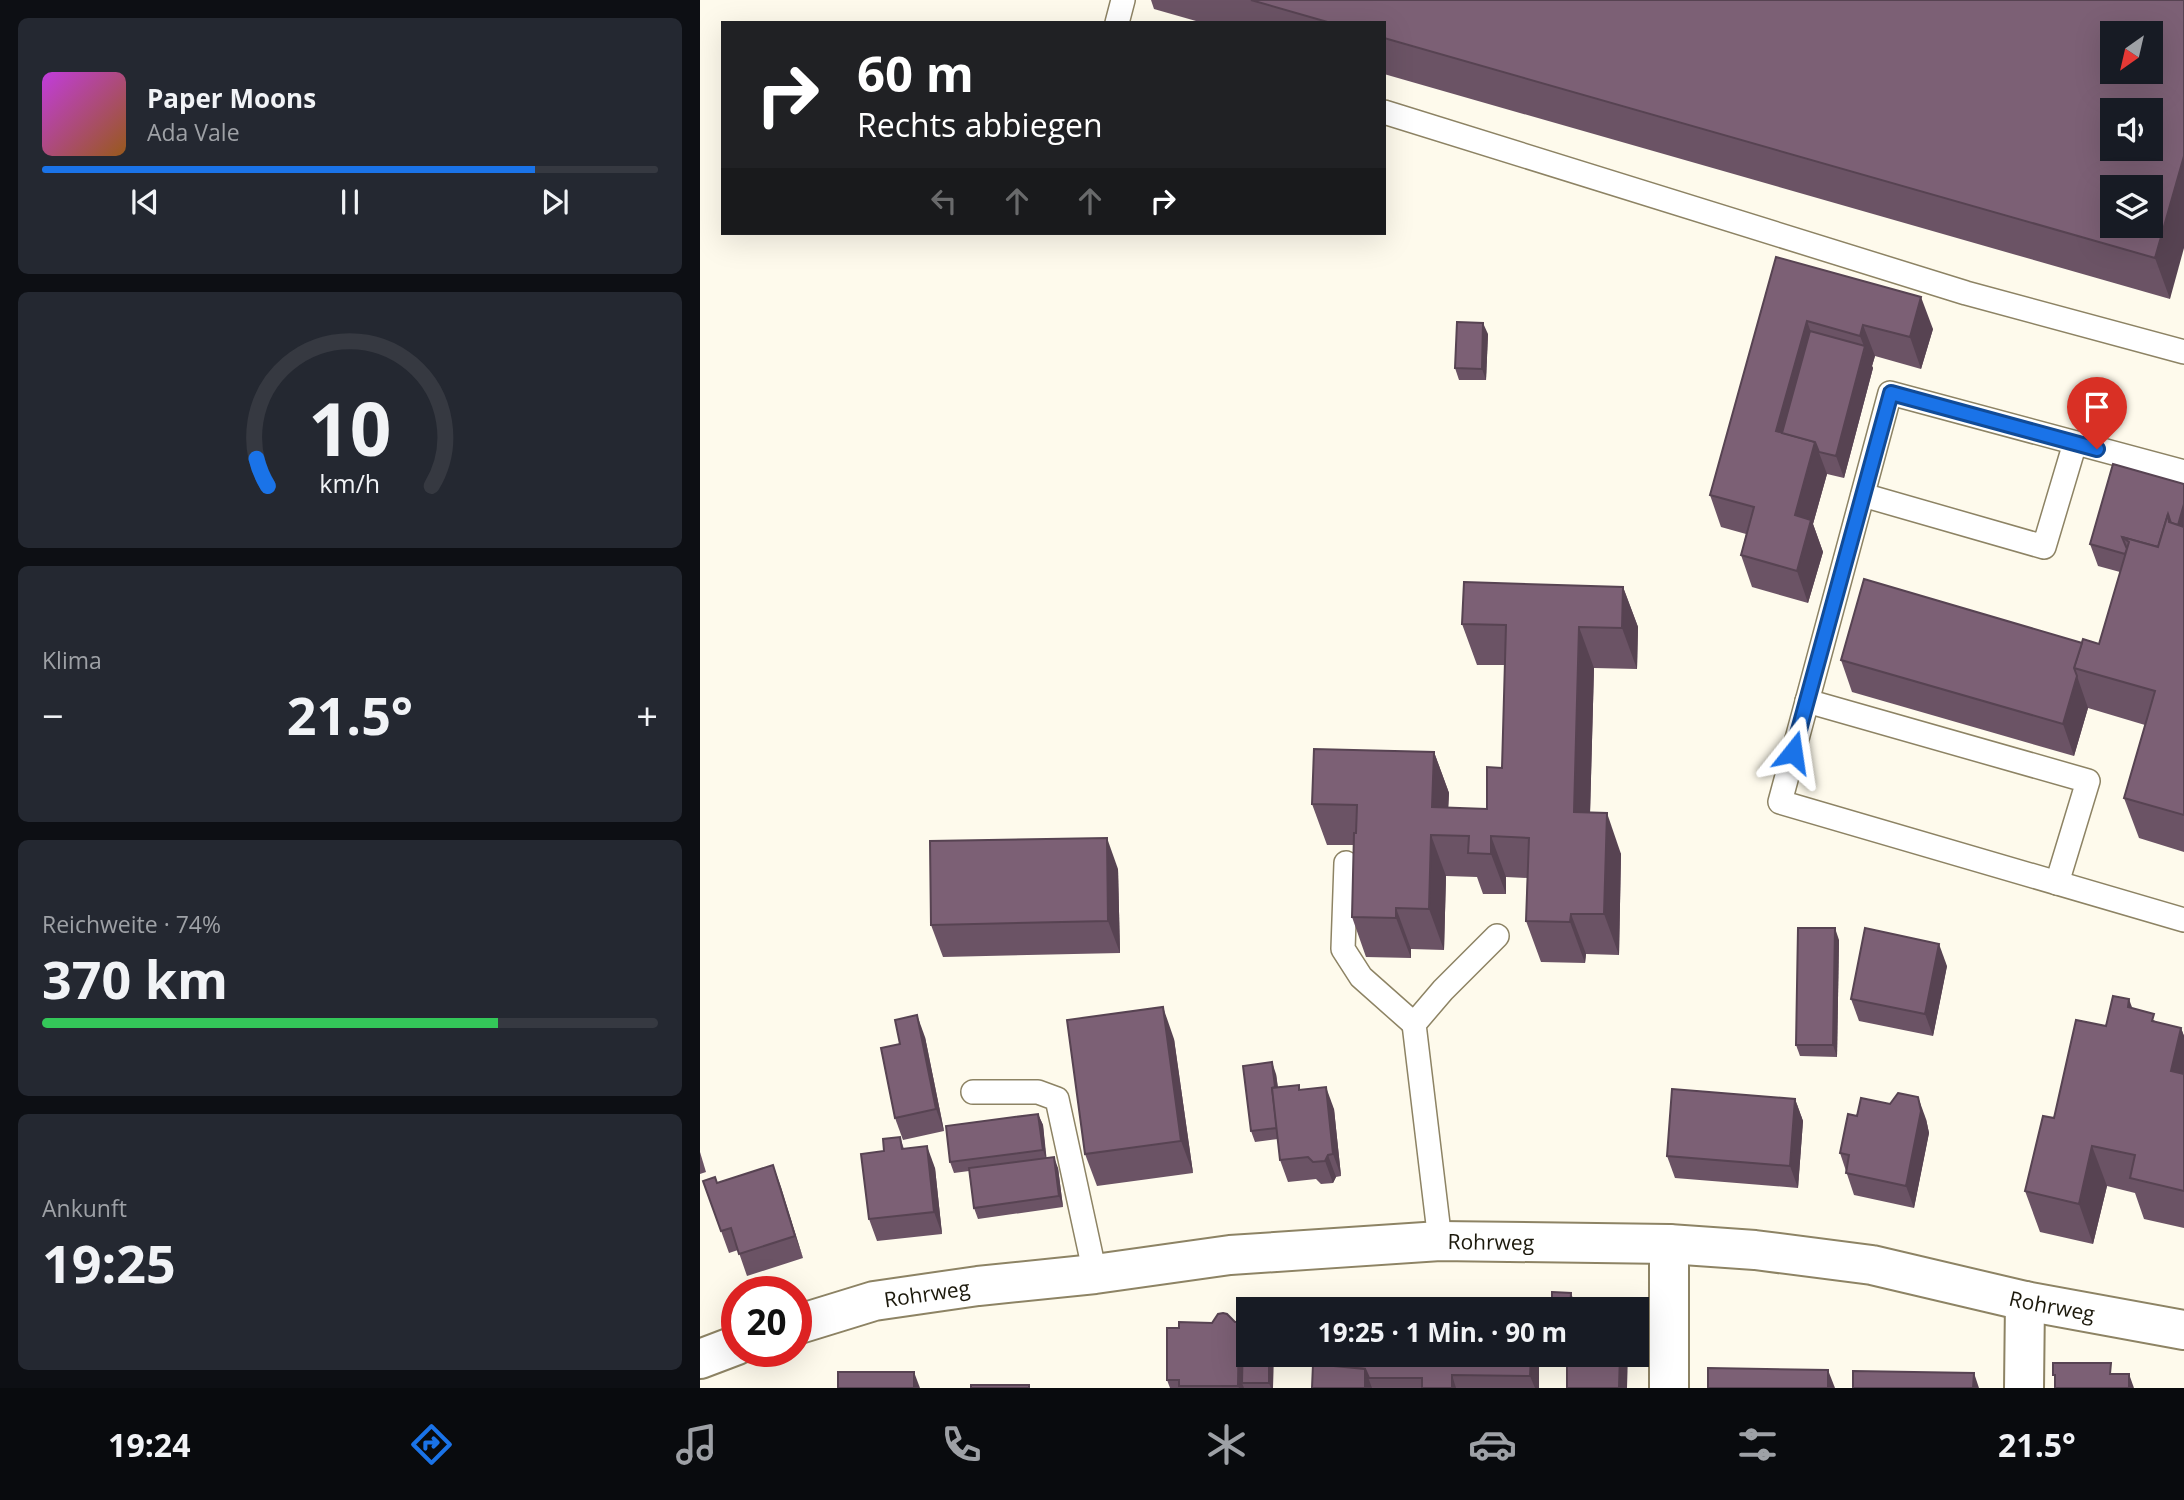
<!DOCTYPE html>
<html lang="de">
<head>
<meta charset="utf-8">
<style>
	body { margin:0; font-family:"Open Sans",sans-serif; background:#242831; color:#f1f3f6; height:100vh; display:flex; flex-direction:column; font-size:26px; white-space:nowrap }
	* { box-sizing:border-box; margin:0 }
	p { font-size:23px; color:#9ea1a6 }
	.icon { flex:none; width:38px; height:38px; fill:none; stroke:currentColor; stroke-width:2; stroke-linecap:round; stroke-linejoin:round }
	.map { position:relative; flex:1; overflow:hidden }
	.panel { display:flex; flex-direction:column; gap:18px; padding:18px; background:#0d0f14; width:700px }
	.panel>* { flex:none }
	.banner { position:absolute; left:21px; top:21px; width:665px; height:214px; border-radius:0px; box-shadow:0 7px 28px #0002; background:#202124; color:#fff; overflow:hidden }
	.needle { width:46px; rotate:214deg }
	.fabs { position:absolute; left:1400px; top:21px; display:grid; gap:14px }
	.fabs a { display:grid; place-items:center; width:63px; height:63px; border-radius:0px; background:#171b24; box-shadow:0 7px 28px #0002; font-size:35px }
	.speed { position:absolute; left:21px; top:1276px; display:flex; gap:14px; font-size:35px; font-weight:700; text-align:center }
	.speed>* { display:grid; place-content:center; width:91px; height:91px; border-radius:50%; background:#171b24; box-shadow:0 7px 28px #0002; line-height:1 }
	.speed .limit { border:10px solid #d22; background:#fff; color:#111 }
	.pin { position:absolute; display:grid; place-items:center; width:60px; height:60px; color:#fff; margin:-72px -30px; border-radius:50% 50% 50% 0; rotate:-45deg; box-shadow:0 0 7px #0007 }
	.pin .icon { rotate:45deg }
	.me { position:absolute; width:77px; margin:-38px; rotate:15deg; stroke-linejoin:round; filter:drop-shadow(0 0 5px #0008) }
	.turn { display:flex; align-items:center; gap:24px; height:147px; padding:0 21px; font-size:32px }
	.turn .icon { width:91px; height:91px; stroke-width:2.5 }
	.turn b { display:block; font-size:49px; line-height:60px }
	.lanes { display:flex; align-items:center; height:66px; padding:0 21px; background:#0003; justify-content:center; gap:35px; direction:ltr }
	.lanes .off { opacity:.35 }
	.big { font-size:52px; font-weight:700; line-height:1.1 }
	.panel .widget { flex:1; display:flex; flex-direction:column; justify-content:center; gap:10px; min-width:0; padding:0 24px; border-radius:10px; background:#242831 }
	.panel .dial { align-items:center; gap:0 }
	.dial svg { height:182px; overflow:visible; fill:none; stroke:#363941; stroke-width:7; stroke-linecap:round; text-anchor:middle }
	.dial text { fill:#f1f3f6; stroke:none }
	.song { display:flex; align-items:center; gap:21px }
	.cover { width:84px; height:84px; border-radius:10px; background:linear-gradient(135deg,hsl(290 70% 55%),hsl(30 70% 35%)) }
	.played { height:7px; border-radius:4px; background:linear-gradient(90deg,#1a73e8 80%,#363941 80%) }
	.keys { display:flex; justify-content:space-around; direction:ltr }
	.heat { display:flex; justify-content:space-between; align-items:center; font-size:38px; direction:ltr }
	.charge { height:10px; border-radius:5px; background:linear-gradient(90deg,#34c759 74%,#363941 0) }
	.trip { position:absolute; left:536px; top:1297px; width:413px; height:70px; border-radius:0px; background:#171b24; box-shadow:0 7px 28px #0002; font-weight:700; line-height:70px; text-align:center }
	.tabs { display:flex; height:112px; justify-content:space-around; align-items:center; background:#090b0e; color:#9ea1a6 }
	.tabs .icon { width:49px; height:49px }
	.tabs .current { color:#1a73e8 }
	.tabs b { font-size:32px; color:#f1f3f6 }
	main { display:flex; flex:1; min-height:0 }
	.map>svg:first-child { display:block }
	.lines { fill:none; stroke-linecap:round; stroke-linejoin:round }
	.service-casing { stroke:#8d8364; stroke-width:26 }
	.minor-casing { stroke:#8d8364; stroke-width:42 }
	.service { stroke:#fff; stroke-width:23 }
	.minor { stroke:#fff; stroke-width:38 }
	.wall { fill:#6b5365 }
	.shaded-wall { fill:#574352 }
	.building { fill:#7c6075; stroke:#574352; stroke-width:2; fill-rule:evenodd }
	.route-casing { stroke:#114b97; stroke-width:18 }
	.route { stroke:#1a73e8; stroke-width:12 }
	.labels { text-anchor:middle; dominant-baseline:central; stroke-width:7; stroke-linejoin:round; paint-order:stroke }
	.street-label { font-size:21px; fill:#1c190c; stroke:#fefaec }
</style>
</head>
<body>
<main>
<section class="panel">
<div class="widget">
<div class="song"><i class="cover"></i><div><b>Paper Moons</b><p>Ada Vale</p></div></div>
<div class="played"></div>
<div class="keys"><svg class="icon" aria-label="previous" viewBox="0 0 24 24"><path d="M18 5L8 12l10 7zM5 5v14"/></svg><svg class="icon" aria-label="pause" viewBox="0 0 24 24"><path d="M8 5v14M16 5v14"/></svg><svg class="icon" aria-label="next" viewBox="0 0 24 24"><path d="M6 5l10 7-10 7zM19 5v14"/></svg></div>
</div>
<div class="widget dial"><svg viewBox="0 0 100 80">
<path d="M14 69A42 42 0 1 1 86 69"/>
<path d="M14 69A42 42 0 0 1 9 57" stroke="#1a73e8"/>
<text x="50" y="56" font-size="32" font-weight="700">10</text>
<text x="50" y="72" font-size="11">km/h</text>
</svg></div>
<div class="widget"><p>Klima</p>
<div class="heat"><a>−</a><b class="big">21.5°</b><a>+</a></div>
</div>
<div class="widget"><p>Reichweite · 74%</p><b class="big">370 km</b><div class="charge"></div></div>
<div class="widget"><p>Ankunft</p><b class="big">19:25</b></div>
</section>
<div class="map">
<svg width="1484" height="1388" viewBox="0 0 1484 1388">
	<rect width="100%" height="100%" fill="#fefaec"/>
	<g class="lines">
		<defs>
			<g id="service">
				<polyline points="417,23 423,0"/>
				<polyline points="684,112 1266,293 1484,352"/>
				<polyline points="1484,472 1190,393 1080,802 1484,920"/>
				<polyline points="1163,495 1344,547 1375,443"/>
				<polyline points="1107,701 1388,781 1357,883"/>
				<polyline points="646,863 643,949 661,977 714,1024"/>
				<polyline points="273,1092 338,1092 357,1099 395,1274"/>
				<polyline points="740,1241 714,1024 743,990 797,936"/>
			</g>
			<g id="minor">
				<path id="s1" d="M96,1325L174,1301L278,1286L395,1274L530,1255L740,1241L969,1244L1055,1250L1172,1265L1325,1301L1484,1330"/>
				<polyline points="0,1359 37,1345"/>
				<polyline points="969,1388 969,1244"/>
				<polyline points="1324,1388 1325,1301"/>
			</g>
		</defs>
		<use href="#service" class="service-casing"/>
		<use href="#minor" class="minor-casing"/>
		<use href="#service" class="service"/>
		<use href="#minor" class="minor"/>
	</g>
	<g class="wall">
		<polygon points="451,0 1484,0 1470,299 684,74 684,23 503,23 454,9"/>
		<polygon points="1076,257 1233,329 1221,369 1175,356 1172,366 1173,368 1144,478 1127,474 1113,524 1123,552 1108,603 1052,587 1041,555 1046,534 1021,527 1010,495"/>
		<polygon points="788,334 786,380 759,380 755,368"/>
		<polygon points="1484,484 1484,852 1439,838 1424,798 1445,725 1388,708 1374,756 1152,692 1141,660 1382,643 1399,644 1420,572 1398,566 1390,544"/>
		<polygon points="923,587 938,627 937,669 894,668 890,812 921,854 919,955 886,954 885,963 841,962 826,921 827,878 806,877 806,894 783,894 777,877 746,876 744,950 711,949 711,958 666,957 652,917 654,845 627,845 612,804 734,752 749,793 748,808 787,809 802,768 805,665 777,665 762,624"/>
		<polygon points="418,869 420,953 243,957 231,925"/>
		<polygon points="1139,940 1137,1057 1100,1056 1096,1045"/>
		<polygon points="1247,966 1233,1036 1159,1021 1151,999"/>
		<polygon points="1433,1009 1457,1022 1481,1028 1484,1036 1484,1228 1444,1219 1435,1193 1407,1186 1393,1244 1340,1232 1325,1191 1354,1118 1406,1026"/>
		<polygon points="225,1037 244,1131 203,1140 195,1118 200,1044"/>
		<polygon points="474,1039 493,1173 397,1186 385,1154"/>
		<polygon points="576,1074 578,1087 601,1090 634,1109 641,1176 636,1177 633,1183 621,1184 616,1179 588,1182 580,1160 578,1139 555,1142 551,1131"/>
		<polygon points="1095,1099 1103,1121 1098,1188 975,1178 967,1156"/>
		<polygon points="338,1114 343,1125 346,1158 358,1168 363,1207 278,1219 274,1208 269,1171 254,1173 250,1162"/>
		<polygon points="1157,1116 1226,1119 1229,1133 1214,1208 1154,1195 1140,1153"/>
		<polygon points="200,1137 204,1149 235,1168 242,1234 177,1241 169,1219 184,1151"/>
		<polygon points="0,1152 6,1172 0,1174"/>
		<polygon points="73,1165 103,1258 47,1276 38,1250 29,1253 3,1181 18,1183"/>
		<polygon points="544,1337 573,1388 470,1388 467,1380"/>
		<polygon points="615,1354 839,1354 839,1388 612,1388"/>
	</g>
	<g class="shaded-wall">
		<polygon points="1484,156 1484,248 1470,299 1455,258"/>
		<polygon points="1221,297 1233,329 1221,369 1210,337"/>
		<polygon points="1107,321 1118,353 1093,445 1076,431"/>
		<polygon points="783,323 788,334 786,380 782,369"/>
		<polygon points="1163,325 1175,356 1172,366 1173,368 1144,478 1136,456 1165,349 1160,336"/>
		<polygon points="1115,442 1127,474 1113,524 1123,552 1108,603 1097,571 1095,515"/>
		<polygon points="1484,504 1484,552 1469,522 1468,514"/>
		<polygon points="923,587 938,627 937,669 922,628"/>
		<polygon points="879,627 894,668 889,853 874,812"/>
		<polygon points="1377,676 1388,708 1374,756 1363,724"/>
		<polygon points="734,752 749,793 747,836 732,807"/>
		<polygon points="907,813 921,854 919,955 904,914"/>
		<polygon points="731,835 746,876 744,950 729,909"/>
		<polygon points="791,836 806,877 806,894 791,854"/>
		<polygon points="407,838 418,869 420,953 408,921"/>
		<polygon points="696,908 711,949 711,958 696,918"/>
		<polygon points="871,914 886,954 885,963 870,922"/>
		<polygon points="1135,928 1139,940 1137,1057 1133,1045"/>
		<polygon points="1239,944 1247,966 1233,1036 1225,1014"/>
		<polygon points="1429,999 1444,1040 1428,1007"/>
		<polygon points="463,1007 474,1039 493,1173 481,1141"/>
		<polygon points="217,1015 225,1037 244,1131 236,1109"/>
		<polygon points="1481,1028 1484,1036 1484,1106 1471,1071"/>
		<polygon points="572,1062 576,1074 584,1139 579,1128"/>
		<polygon points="626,1087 634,1109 641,1176 633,1154"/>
		<polygon points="1218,1097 1226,1119 1229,1133 1214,1208 1206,1186"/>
		<polygon points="1095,1099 1103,1121 1098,1188 1090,1166"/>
		<polygon points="338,1114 343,1125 347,1162 343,1150"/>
		<polygon points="227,1146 235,1168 242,1234 234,1212"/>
		<polygon points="1392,1146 1407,1186 1393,1244 1379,1204"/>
		<polygon points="628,1155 636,1177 633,1183 625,1161"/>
		<polygon points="354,1157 358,1168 363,1207 359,1196"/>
		<polygon points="73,1165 81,1187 103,1258 95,1236"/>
		<polygon points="871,1293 875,1304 875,1309 870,1309"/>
		<polygon points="539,1322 547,1345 542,1383 544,1388 539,1388 538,1386"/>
		<polygon points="569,1354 574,1354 573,1388 571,1388 569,1383"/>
		<polygon points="831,1354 839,1354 839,1388 835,1388 830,1376"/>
		<polygon points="920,1354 928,1354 927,1388 919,1388"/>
		<polygon points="665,1369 672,1388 665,1388"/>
		<polygon points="1128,1370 1135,1388 1128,1388"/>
		<polygon points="214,1372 220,1388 214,1388"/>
		<polygon points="1274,1373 1279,1388 1273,1388"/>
		<polygon points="1429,1374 1434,1388 1429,1388"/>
		<polygon points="752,1375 756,1388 752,1388"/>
	</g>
	<g class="building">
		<path d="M551,0H1484V156L1455,258L684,38V23H631ZM1412,33H1451V72H1412ZM1412,110H1451V149H1412ZM1412,187H1451V226H1412Z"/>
		<polygon points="1076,257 1221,297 1210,337 1163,325 1160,336 1107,321 1076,431 1115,442 1095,515 1111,520 1097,571 1041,555 1054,507 1010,495"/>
		<polygon points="757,322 783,323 782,369 755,368"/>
		<polygon points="1110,331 1165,346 1136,456 1119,452 1115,442 1082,433"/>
		<polygon points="1413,464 1484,484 1484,504 1478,525 1471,523 1468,514 1458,547 1422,537 1427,549 1425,554 1390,544"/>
		<polygon points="1468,514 1469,522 1484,527 1484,815 1424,798 1455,691 1374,668 1383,639 1399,644 1429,542 1422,537 1458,547"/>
		<polygon points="1164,579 1382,643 1374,668 1377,676 1363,724 1141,660"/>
		<polygon points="764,582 923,587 922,628 879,627 874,812 907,813 904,914 871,914 870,922 826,921 829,838 791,836 791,854 768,853 769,836 731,835 729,909 696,908 696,918 652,917 654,833 656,833 657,805 612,804 614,749 734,752 732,807 787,809 787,767 802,768 806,625 762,624"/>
		<polygon points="407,838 408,921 231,925 230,841"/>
		<polygon points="1098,928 1135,928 1133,1045 1096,1045"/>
		<polygon points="1165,928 1239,944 1225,1014 1151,999"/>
		<polygon points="1413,996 1429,999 1428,1007 1454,1014 1452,1021 1481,1028 1471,1071 1484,1074 1484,1191 1430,1178 1435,1155 1392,1146 1379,1204 1325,1191 1343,1116 1354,1118 1376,1020 1406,1026"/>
		<polygon points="463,1007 481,1141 385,1154 367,1020"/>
		<polygon points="217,1015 236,1109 195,1118 181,1048 200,1044 195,1020"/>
		<polygon points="572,1062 575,1087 572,1088 577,1128 551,1131 543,1066"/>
		<polygon points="599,1085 599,1090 626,1087 633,1154 628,1155 625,1161 613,1162 608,1157 580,1160 572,1088"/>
		<polygon points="972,1089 1095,1099 1090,1166 967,1156"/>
		<polygon points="1198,1093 1218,1097 1221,1111 1206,1186 1146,1173 1149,1155 1140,1153 1148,1114 1157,1116 1161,1098 1190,1104"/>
		<polygon points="338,1114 343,1150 250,1162 246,1126"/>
		<polygon points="200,1137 202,1149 227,1146 234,1212 169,1219 161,1154 184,1151 183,1139"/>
		<polygon points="354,1157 359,1196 274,1208 269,1168"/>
		<polygon points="73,1165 95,1236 39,1254 31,1228 21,1231 3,1181 15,1177 17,1183"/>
		<polygon points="852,1292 871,1293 870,1309 852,1309"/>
		<polygon points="628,1307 726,1309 628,1309"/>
		<polygon points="523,1313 527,1314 535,1322 539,1322 538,1386 479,1386 479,1380 467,1380 467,1328 479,1328 479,1322 512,1323 518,1314"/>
		<polygon points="543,1337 548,1337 548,1354 569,1354 569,1383 542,1383"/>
		<polygon points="615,1354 831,1354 830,1376 752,1375 752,1388 722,1388 722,1378 669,1378 665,1369 615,1364"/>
		<polygon points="867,1354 920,1354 919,1388 867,1388"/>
		<polygon points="1353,1363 1411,1363 1410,1374 1429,1374 1429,1388 1355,1388 1355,1375 1353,1375"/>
		<polygon points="613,1364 665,1369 665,1388 612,1388"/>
		<polygon points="1008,1368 1128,1370 1128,1388 1008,1388"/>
		<polygon points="1153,1371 1274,1373 1273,1388 1153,1388"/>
		<rect x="138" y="1372" width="76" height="16"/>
		<rect x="271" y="1385" width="58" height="3"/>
	</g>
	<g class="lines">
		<defs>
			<polyline id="route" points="1093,752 1191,393 1397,449"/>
		</defs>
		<use href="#route" class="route-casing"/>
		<use href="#route" class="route"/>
	</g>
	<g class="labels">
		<g class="street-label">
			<text stroke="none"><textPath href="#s1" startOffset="702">Rohrweg</textPath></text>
			<text stroke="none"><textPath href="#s1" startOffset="135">Rohrweg</textPath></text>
			<text stroke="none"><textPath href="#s1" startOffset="1269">Rohrweg</textPath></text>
		</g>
	</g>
</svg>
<div class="fabs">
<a><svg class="needle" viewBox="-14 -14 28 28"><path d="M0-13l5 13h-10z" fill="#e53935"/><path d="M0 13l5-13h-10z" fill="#9ea1a6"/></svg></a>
<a><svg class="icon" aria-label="sound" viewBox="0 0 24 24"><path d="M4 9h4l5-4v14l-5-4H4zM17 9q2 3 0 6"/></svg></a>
<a><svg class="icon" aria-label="layers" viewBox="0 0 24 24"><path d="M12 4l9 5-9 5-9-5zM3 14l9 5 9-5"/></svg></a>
</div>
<div class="speed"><div class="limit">20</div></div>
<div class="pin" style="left:1397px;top:449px;background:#d93025"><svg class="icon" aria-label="arrive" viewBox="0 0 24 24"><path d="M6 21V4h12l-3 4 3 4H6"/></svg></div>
<svg class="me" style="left:1093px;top:752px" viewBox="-20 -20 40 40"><path d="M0-17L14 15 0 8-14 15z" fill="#1a73e8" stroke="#fff" stroke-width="4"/></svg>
<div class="trip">19:25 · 1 Min. · 90 m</div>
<div class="banner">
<div class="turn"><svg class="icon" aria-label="right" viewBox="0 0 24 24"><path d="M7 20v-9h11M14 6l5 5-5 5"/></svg><div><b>60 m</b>Rechts abbiegen</div></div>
<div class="lanes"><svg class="icon off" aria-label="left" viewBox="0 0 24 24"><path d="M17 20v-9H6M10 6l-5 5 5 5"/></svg><svg class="icon off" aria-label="ahead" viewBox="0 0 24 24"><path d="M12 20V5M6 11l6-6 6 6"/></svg><svg class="icon off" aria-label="ahead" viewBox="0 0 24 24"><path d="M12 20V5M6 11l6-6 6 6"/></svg><svg class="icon" aria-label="right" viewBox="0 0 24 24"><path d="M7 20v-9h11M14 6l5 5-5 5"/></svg></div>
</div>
</div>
</main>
<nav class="tabs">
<b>19:24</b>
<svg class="icon current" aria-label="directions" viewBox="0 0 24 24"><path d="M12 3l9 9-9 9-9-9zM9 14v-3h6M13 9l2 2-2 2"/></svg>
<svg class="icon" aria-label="music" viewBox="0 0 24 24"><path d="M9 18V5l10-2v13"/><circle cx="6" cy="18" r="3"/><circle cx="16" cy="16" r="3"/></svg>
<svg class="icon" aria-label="phone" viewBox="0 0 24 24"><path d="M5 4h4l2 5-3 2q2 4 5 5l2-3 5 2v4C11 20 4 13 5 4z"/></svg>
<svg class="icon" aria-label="climate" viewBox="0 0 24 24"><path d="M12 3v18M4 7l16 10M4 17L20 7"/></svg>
<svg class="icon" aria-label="car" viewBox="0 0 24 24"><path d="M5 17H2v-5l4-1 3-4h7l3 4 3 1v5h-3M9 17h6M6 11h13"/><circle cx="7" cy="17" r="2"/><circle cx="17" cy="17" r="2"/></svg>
<svg class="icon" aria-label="filters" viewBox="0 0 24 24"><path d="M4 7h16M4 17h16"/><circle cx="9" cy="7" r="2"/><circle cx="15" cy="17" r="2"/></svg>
<b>21.5°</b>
</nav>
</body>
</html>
